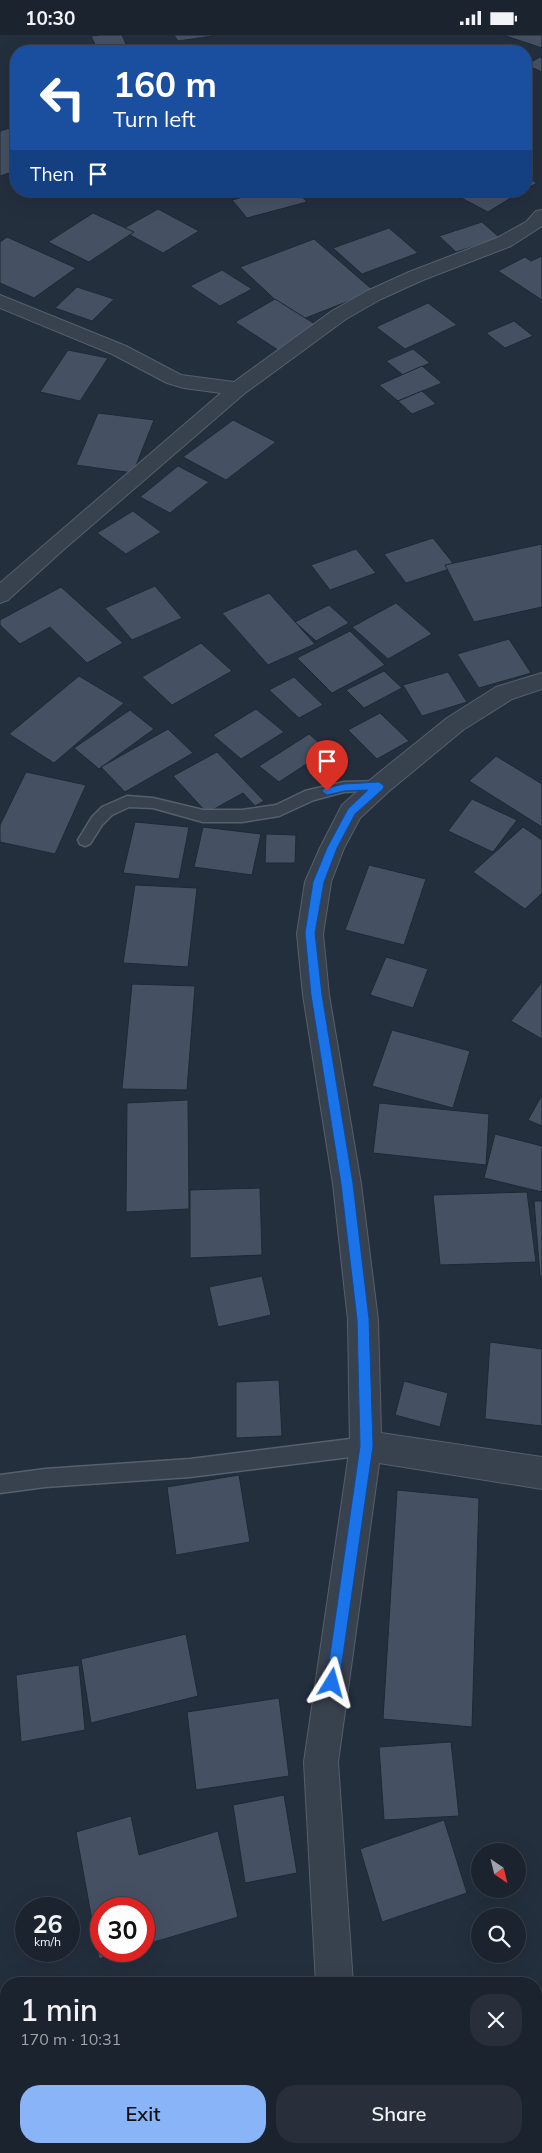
<!DOCTYPE html>
<html lang="en">
<head>
<meta charset="utf-8">
<style>
	body { margin:0; font-family:Mulish,sans-serif; background:#282f3a; color:#f1f3f6; height:100vh; display:flex; flex-direction:column; font-size:19px; white-space:nowrap }
	* { box-sizing:border-box; margin:0 }
	p { font-size:16px; color:#a0a4aa }
	.icon { flex:none; width:28px; height:28px; fill:none; stroke:currentColor; stroke-width:2; stroke-linecap:round; stroke-linejoin:round }
	.map { position:relative; flex:1; overflow:hidden }
	.drawer { position:absolute; left:0px; top:1942px; width:542px; height:176px; display:flex; flex-direction:column; background:#1b232e; border-radius:20px 20px 0 0; box-shadow:0 5px 20px #0002,0 0 0 1px #39404a }
	.drawer>* { flex:none }
	.guide { position:absolute; left:10px; top:10px; width:522px; height:152px; border-radius:20px; box-shadow:0 5px 20px #0002,0 0 0 1px #39404a; background:#1a4fa0; color:#fff; overflow:hidden }
	.needle { width:32px; rotate:145deg }
	.controls { position:absolute; left:471px; top:1808px; display:grid; gap:10px }
	.controls a { display:grid; place-items:center; width:55px; height:55px; border-radius:50%; background:#1b232e; box-shadow:0 5px 20px #0002,0 0 0 1px #39404a; font-size:25px }
	.speed { position:absolute; left:15px; top:1862px; display:flex; gap:10px; font-size:25px; font-weight:700; text-align:center }
	.speed>* { display:grid; place-content:center; width:65px; height:65px; border-radius:50%; background:#1b232e; box-shadow:0 5px 20px #0002,0 0 0 1px #39404a; line-height:1 }
	.speed small { font-size:12px; font-weight:400 }
	.speed .limit { border:8px solid #d22; background:#fff; color:#111 }
	.pin { position:absolute; display:grid; place-items:center; width:42px; height:42px; color:#fff; margin:-51px -21px; border-radius:50% 50% 50% 0; rotate:-45deg; box-shadow:0 0 5px #0007 }
	.pin .icon { rotate:45deg }
	.me { position:absolute; width:55px; margin:-28px; rotate:8deg; stroke-linejoin:round; filter:drop-shadow(0 0 4px #0008) }
	.turn { display:flex; align-items:center; gap:18px; height:105px; padding:0 20px; font-size:22px }
	.turn .icon { width:65px; height:65px; stroke-width:2.5 }
	.turn b { display:block; font-size:35px; line-height:42px }
	.then { display:flex; align-items:center; height:48px; padding:0 20px; background:#0003; gap:10px; font-size:19px }
	.round { display:grid; place-items:center; flex:none; width:52px; height:52px; border-radius:20px; background:#282f3a }
	.head { display:flex; align-items:center; justify-content:space-between; height:85px; padding:0 20px }
	h1 { font-size:30px; font-weight:600; line-height:38px }
	.action { display:flex; gap:10px; margin-top:auto; padding:10px 20px }
	.action a { flex:1; height:58px; border-radius:20px; background:#8ab4f8; color:#111; font-size:20px; font-weight:600; line-height:58px; text-align:center }
	.action a+a { background:#282f3a; color:#f1f3f6 }
	.status { display:flex; justify-content:space-between; align-items:center; height:35px; padding:0 25px; background:#1b232e; direction:ltr }
	.status svg { height:14px; fill:currentColor }
	.map>svg:first-child { display:block }
</style>
</head>
<body>
<div class="status"><b>10:30</b><svg viewBox="0 0 49 12"><path d="M0 12V9h3v3zM5 12V6h3v6zM10 12V3h3v9zM15 12V0h3v12zM26 1h20v11H26zM47 4h2v5h-2z"/></svg></div>
<div class="map">
<svg width="542" height="2118" viewBox="0 0 542 2118">
	<rect width="100%" height="100%" fill="#242f3e"/>
	<!-- building -->
	<g fill="#455162" stroke="#1f2835">
		<polygon points="100,0 122,0 129,16 98,16 91,1"/>
		<polygon points="174,0 212,0 213,1 178,6"/>
		<polygon points="503,0 542,0 542,13"/>
		<polygon points="540,22 542,23 542,37 526,30"/>
		<polygon points="16,91 16,136 0,141 0,96"/>
		<polygon points="526,142 537,148 526,154"/>
		<polygon points="264,156 297,156 307,167 247,183 232,165"/>
		<polygon points="448,156 522,156 488,177"/>
		<polygon points="158,174 199,196 163,218 121,195"/>
		<polygon points="93,178 134,197 89,227 48,207"/>
		<polygon points="482,187 500,203 456,217 439,201"/>
		<polygon points="389,193 418,218 362,239 333,213"/>
		<polygon points="7,202 76,233 34,263 0,248 0,207"/>
		<polygon points="314,204 374,256 298,286 240,232"/>
		<polygon points="542,221 542,265 498,236 525,222 531,226"/>
		<polygon points="222,235 252,254 220,271 190,251"/>
		<polygon points="77,252 114,264 92,286 55,273"/>
		<polygon points="275,264 318,291 278,315 235,287"/>
		<polygon points="428,268 457,290 405,314 376,292"/>
		<polygon points="514,286 533,301 505,313 486,298"/>
		<polygon points="413,314 430,328 403,340 386,326"/>
		<polygon points="68,315 108,323 80,366 40,357"/>
		<polygon points="422,331 442,348 398,366 379,350"/>
		<polygon points="422,356 436,369 412,379 398,366"/>
		<polygon points="98,378 154,385 133,438 76,430"/>
		<polygon points="233,385 276,407 226,445 183,422"/>
		<polygon points="178,431 209,447 170,478 140,462"/>
		<polygon points="133,476 161,497 126,519 97,498"/>
		<polygon points="433,503 456,532 406,548 384,519"/>
		<polygon points="542,509 542,572 474,587 445,530"/>
		<polygon points="356,514 376,538 330,555 311,530"/>
		<polygon points="155,551 182,583 132,605 105,573"/>
		<polygon points="61,552 123,608 87,628 50,592 20,609 0,590 0,585"/>
		<polygon points="269,558 315,609 268,630 222,578"/>
		<polygon points="396,568 432,599 388,624 352,592"/>
		<polygon points="329,570 349,588 316,606 295,587"/>
		<polygon points="350,596 385,630 332,658 297,623"/>
		<polygon points="509,604 531,638 479,653 457,619"/>
		<polygon points="201,608 232,636 172,670 142,642"/>
		<polygon points="384,636 402,653 364,673 346,655"/>
		<polygon points="448,637 467,667 422,681 403,650"/>
		<polygon points="79,641 124,668 54,728 9,699"/>
		<polygon points="294,642 323,670 299,683 269,655"/>
		<polygon points="256,674 284,697 241,724 213,700"/>
		<polygon points="130,675 154,694 99,734 74,713"/>
		<polygon points="380,678 409,706 377,724 348,695"/>
		<polygon points="168,694 193,718 125,757 101,732"/>
		<polygon points="309,699 343,728 326,739 311,726 279,747 259,731"/>
		<polygon points="217,717 264,766 255,771 243,758 207,778 173,741"/>
		<polygon points="496,721 542,749 542,792 469,746"/>
		<polygon points="26,737 86,750 55,819 0,807 0,790"/>
		<polygon points="472,764 517,785 493,817 448,796"/>
		<polygon points="135,787 189,792 179,844 123,838"/>
		<polygon points="203,792 261,799 252,840 194,832"/>
		<polygon points="523,792 542,805 542,858 525,874 473,837"/>
		<polygon points="266,799 296,800 295,828 265,828"/>
		<polygon points="369,830 426,844 404,910 345,895"/>
		<polygon points="135,850 197,853 188,932 123,928"/>
		<polygon points="386,922 428,934 413,973 370,960"/>
		<polygon points="542,947 542,1004 511,986"/>
		<polygon points="132,949 195,951 187,1055 122,1054"/>
		<polygon points="392,995 470,1016 453,1073 372,1051"/>
		<polygon points="542,1060 542,1091 528,1085"/>
		<polygon points="188,1065 189,1174 126,1177 127,1068"/>
		<polygon points="379,1068 489,1079 486,1130 373,1118"/>
		<polygon points="495,1099 542,1111 542,1157 484,1143"/>
		<polygon points="260,1153 262,1220 190,1223 190,1155"/>
		<polygon points="527,1157 536,1227 440,1230 433,1160"/>
		<polygon points="534,1166 542,1166 542,1241 540,1241"/>
		<polygon points="262,1241 271,1280 218,1292 209,1252"/>
		<polygon points="490,1307 542,1314 542,1391 485,1384"/>
		<polygon points="279,1345 282,1401 236,1403 236,1347"/>
		<polygon points="404,1346 448,1358 440,1392 395,1380"/>
		<polygon points="239,1440 250,1507 176,1520 167,1452"/>
		<polygon points="397,1455 479,1463 472,1692 383,1684"/>
		<polygon points="186,1599 198,1661 91,1688 81,1624"/>
		<polygon points="79,1630 85,1695 21,1707 16,1640"/>
		<polygon points="279,1663 289,1741 196,1755 187,1677"/>
		<polygon points="451,1707 459,1781 384,1785 379,1712"/>
		<polygon points="284,1760 297,1838 245,1848 233,1770"/>
		<polygon points="131,1781 139,1820 218,1796 238,1882 144,1910 144,1874 101,1874 101,1916 124,1916 99,1924 76,1797"/>
		<polygon points="444,1785 467,1858 382,1887 360,1814"/>
		<polygon points="127,2112 192,2112 188,2118 131,2118"/>
		<polygon points="436,2112 520,2112 522,2118 423,2118"/>
	</g>
	<g fill="none" stroke-linecap="round" stroke-linejoin="round">
		<!-- lane casing -->
		<g stroke="#565f6c" stroke-width="3">
			<g id="lane">
				<polygon points="379,746 384,747 386,751 384,755 344,757 314,765 279,781 242,787 203,787 153,773 129,772 112,780 102,790 90,809 85,811 80,809 78,805 92,782 102,772 127,761 153,763 203,775 242,775 276,770 305,756 344,747"/>
				<polygon points="366,1402 373,1405 375,1411 373,1417 366,1420 190,1442 45,1452 0,1458 0,1440 45,1434 190,1424"/>
			</g>
		</g>
		<!-- street casing -->
		<g stroke="#565f6c" stroke-width="2">
			<g id="street">
				<polygon points="542,175 542,191 511,211 423,245 381,264 346,284 245,358 62,516 8,565 0,568 0,548 221,358 184,353 167,348 112,319 0,273 0,260 126,311 181,340 234,347 332,276 367,256 409,237 497,203 526,187 536,176"/>
				<polygon points="542,638 542,654 512,664 463,695 388,757 360,783 344,813 331,847 323,899 329,960 361,1149 378,1285 381,1398 542,1422 542,1454 379,1428 338,1727 353,1949 316,1949 304,1727 350,1411 348,1285 333,1149 303,960 297,899 305,847 320,813 342,770 370,745 447,683 496,652"/>
				<polygon points="333,2112 371,2112 372,2118 334,2118"/>
			</g>
		</g>
		<!-- lane -->
		<use href="#lane" fill="#38414e" fill-rule="evenodd"/>
		<!-- street -->
		<use href="#street" fill="#38414e" fill-rule="evenodd"/>
	</g>
	<!-- route -->
	<polygon fill="#1a73e8" stroke="#114b97" points="379,747 384,751 383,754 355,779 337,813 324,847 315,898 322,960 353,1149 369,1284 373,1411 339,1648 337,1653 332,1655 328,1653 326,1648 360,1411 357,1284 341,1149 311,960 305,898 313,847 327,813 348,774 368,755 344,756 327,760 322,756 323,754 344,749"/>
</svg>
<div class="controls">
<a><svg class="needle" viewBox="-14 -14 28 28"><path d="M0-13l5 13h-10z" fill="#e53935"/><path d="M0 13l5-13h-10z" fill="#a0a4aa"/></svg></a>
<a><svg class="icon" aria-label="search" viewBox="0 0 24 24"><circle cx="10" cy="10" r="6"/><path d="M15 15l6 6"/></svg></a>
</div>
<div class="speed"><div>26<small>km/h</small></div><div class="limit">30</div></div>
<div class="pin" style="left:327px;top:756px;background:#d93025"><svg class="icon" aria-label="arrive" viewBox="0 0 24 24"><path d="M6 21V4h12l-3 4 3 4H6"/></svg></div>
<svg class="me" style="left:332px;top:1648px" viewBox="-20 -20 40 40"><path d="M0-17L14 15 0 8-14 15z" fill="#1a73e8" stroke="#fff" stroke-width="4"/></svg>
<div class="guide">
<div class="turn"><svg class="icon" aria-label="left" viewBox="0 0 24 24"><path d="M17 20v-9H6M10 6l-5 5 5 5"/></svg><div><b>160 m</b>Turn left</div></div>
<div class="then">Then<svg class="icon" aria-label="arrive" viewBox="0 0 24 24"><path d="M6 21V4h12l-3 4 3 4H6"/></svg></div>
</div>
<section class="drawer">
<div class="head"><div><h1>1 min</h1><p>170 m · 10:31</p></div><a class="round"><svg class="icon" aria-label="close" viewBox="0 0 24 24"><path d="M6 6l12 12M18 6L6 18"/></svg></a></div>
<div class="action"><a>Exit</a><a>Share</a></div>
</section>
</div>
</body>
</html>
